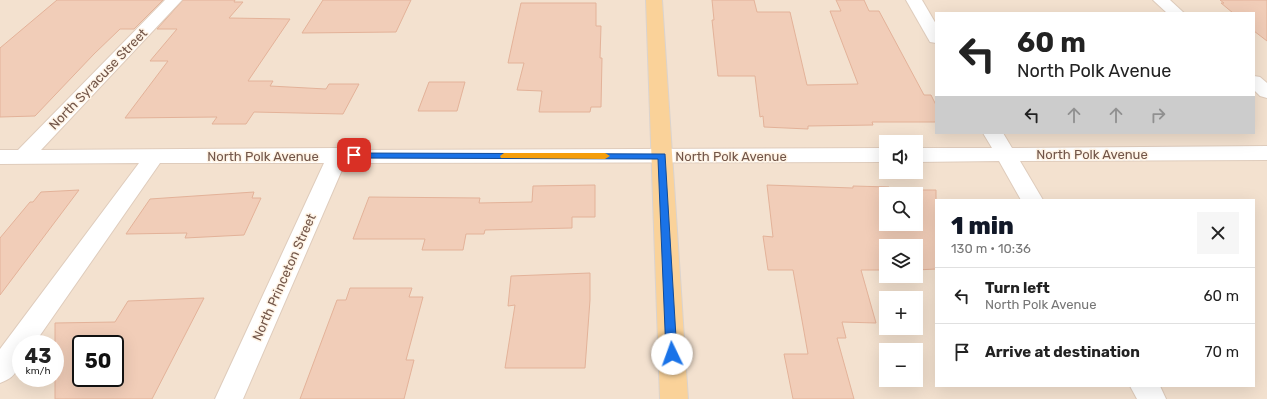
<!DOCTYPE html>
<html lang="en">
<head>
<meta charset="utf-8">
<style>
	body { margin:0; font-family:Rubik,sans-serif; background:#f6f6f6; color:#222; height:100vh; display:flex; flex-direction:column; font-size:15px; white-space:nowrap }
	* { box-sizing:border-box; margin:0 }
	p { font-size:13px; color:#767676 }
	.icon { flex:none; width:22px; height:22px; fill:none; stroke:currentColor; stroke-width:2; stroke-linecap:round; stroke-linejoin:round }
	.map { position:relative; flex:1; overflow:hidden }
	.sheet { position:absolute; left:935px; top:199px; width:320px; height:188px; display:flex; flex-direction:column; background:#fff; border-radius:0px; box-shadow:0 4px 16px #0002 }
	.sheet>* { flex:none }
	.guide { position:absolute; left:935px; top:12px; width:320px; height:122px; border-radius:0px; box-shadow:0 4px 16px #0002; background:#fff; color:#222; overflow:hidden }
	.fabs { position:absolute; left:879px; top:135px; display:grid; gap:8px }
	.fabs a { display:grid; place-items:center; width:44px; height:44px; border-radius:0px; background:#fff; box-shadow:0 4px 16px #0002; font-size:20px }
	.speed { position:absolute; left:12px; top:335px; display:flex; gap:8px; font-size:20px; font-weight:700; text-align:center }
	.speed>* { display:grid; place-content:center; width:52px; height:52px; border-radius:50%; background:#fff; box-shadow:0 4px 16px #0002; line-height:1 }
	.speed small { font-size:10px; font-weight:400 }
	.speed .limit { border:2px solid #111; border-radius:6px; background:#fff; color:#111 }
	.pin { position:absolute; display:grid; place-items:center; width:34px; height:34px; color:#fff; margin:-17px; border-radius:8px; box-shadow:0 2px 6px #0006 }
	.me { position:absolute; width:44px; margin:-22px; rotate:357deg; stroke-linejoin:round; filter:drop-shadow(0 0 3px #0008) }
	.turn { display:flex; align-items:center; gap:14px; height:84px; padding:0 16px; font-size:18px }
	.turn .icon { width:52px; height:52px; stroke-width:2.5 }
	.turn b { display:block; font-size:28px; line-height:34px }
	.lanes { display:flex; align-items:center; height:38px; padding:0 16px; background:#0003; justify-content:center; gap:20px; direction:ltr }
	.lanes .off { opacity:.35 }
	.round { display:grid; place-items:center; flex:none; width:42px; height:42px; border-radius:0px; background:#f6f6f6 }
	.headline { display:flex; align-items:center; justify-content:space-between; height:68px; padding:0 16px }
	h1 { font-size:24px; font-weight:800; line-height:30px; color:#111827 }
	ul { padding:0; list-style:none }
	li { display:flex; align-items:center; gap:12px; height:56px; padding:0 16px; border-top:1px solid #e0e0e0 }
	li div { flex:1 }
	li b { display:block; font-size:15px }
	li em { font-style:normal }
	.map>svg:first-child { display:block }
</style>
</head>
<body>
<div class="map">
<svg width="1267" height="399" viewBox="0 0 1267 399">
	<rect width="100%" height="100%" fill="#fcf0e0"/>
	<!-- residential -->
	<path fill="#f3e1cf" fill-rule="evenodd" d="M0 0H1267V399H0ZM936 13H1254V133H936ZM886 142H916V172H886ZM886 194H916V224H886ZM936 200H1254V386H936ZM886 246H916V276H886ZM886 298H916V328H886ZM21 344H55V378H21ZM81 344H115V378H81ZM886 350H916V380H886Z"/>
	<!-- building -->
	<g fill="#f1cdb8" stroke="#e3b299" fill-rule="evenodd">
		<polygon points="57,0 163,0 134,29 120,29 94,54 35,116 0,117 0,48"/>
		<polygon points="183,0 235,0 234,2 243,2 229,18 290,19 248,81 273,81 270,86 326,89 329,84 359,84 343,114 254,112 246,124 212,124 217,117 125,118 168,61 150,61 177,29 157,29"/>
		<polygon points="323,0 411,0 396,32 302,33"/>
		<polygon points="712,0 754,0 757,12 790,12 807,85 858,84 830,11 841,11 836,0 864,0 869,11 879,11 924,95 931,95 936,105 936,122 872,122 873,125 808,126 808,129 764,127 763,116 760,117 755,76 718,76 712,20 714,20"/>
		<polygon points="1220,0 1267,0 1267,41 1254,31 1254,13 1233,13 1221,3 1224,3"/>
		<polygon points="521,3 596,3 596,26 601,26 600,58 602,58 601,107 591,107 590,112 539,112 542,91 517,90 524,63 508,63"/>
		<polygon points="429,82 465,82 457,111 418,111"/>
		<polygon points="595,185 595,217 572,217 572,228 485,230 484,234 466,234 463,250 422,250 425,239 353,239 369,197 480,198 479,203 532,202 533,186"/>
		<path d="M767 185 853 188V186L889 187V190H936V269L916 270V246H886V270H861L876 323 842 322 846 338H837L854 399H793L784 354H808L793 270H768L763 236 773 237ZM886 194H916V224H886Z"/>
		<polygon points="79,190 0,295 0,238 30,202 33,202 41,192"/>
		<polygon points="254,192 252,198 261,198 244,235 185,238 187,233 126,234 150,199"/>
		<polygon points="590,273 590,300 585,368 505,368 515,305 508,306 511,276"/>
		<polygon points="350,288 412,288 409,297 423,297 406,360 414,360 404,399 300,399 337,300 346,300"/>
		<path d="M204 298 152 399H55V323L115 322 128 301ZM81 344H115V378H81Z"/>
	</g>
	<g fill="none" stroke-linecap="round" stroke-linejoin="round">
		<!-- minor casing -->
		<g stroke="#dfccbc" stroke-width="2">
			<g id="minor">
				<path d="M165 0H182L41 150 338 148 342 150 886 148V162L345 163 243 399H215L324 163H160L34 344H21C21 363 20 376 0 383V349L139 163 0 164V150H18Z"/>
				<polygon points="906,0 922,0 936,24 936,43 930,42"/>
				<polygon points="1153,0 1170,0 1184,13 1167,13"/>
				<polygon points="1254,76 1260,77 1267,83 1267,98 1260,96 1254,90"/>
				<polygon points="983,133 1003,133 1012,148 1267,146 1267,160 1020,161 1043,200 1021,200 999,161 916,162 916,148 992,148"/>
				<polygon points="1130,386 1160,386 1166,399 1137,399"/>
			</g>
		</g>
		<!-- major casing -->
		<g stroke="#dad3cf" stroke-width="2">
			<polygon id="major" points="646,0 662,0 688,399 660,399"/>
		</g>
		<!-- minor -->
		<use href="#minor" fill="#fff" fill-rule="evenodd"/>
		<!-- major -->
		<use href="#major" fill="#fad299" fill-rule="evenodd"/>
	</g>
	<!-- route -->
	<polygon fill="#1a73e8" stroke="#114b97" points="351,153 665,154 677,354 675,357 672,359 668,357 666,354 658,159 354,158 350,155"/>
	<!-- slow -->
	<polygon fill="#f59e0b" points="504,153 605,153 610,156 605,159 501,158 500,156"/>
	<g text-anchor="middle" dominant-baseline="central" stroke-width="3" stroke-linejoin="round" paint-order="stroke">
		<!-- street labels -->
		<g font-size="13" fill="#725548" stroke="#fff4e6">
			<text transform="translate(98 79) rotate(-46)">North Syracuse Street</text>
			<text x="1092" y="154">North Polk Avenue</text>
			<text x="263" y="156">North Polk Avenue</text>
			<text x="731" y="156">North Polk Avenue</text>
			<text transform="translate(284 277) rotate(-66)">North Princeton Street</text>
		</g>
	</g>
</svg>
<div class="fabs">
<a><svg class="icon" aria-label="sound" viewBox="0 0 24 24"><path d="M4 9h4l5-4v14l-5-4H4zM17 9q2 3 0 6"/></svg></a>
<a><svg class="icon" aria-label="search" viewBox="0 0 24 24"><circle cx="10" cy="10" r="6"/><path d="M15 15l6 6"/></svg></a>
<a><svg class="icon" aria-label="layers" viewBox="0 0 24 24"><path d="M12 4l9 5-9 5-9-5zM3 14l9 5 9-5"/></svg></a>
<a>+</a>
<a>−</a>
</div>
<div class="speed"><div>43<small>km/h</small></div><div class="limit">50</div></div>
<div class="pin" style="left:354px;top:155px;background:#d93025"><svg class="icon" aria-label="arrive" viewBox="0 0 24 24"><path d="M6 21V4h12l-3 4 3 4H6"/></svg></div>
<svg class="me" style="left:672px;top:354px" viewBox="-20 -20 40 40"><circle r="19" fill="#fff"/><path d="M0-13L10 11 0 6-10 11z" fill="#1a73e8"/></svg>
<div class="guide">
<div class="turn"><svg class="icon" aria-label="left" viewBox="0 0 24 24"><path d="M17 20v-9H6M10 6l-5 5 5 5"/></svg><div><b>60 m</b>North Polk Avenue</div></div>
<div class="lanes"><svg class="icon" aria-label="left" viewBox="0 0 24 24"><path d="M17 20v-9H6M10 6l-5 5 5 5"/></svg><svg class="icon off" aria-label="ahead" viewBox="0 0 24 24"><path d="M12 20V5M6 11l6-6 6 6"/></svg><svg class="icon off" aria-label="ahead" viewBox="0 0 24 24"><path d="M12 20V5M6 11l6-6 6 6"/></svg><svg class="icon off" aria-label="right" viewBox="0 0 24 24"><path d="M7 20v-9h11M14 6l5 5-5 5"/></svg></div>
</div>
<section class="sheet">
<div class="headline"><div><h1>1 min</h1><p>130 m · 10:36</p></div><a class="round"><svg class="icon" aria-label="close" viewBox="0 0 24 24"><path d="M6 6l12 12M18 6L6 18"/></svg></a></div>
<ul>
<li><svg class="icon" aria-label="left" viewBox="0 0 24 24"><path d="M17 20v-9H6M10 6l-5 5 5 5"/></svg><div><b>Turn left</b><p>North Polk Avenue</p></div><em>60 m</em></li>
<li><svg class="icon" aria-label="arrive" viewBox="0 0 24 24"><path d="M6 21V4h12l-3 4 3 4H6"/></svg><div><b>Arrive at destination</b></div><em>70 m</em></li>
</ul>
</section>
</div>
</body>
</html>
